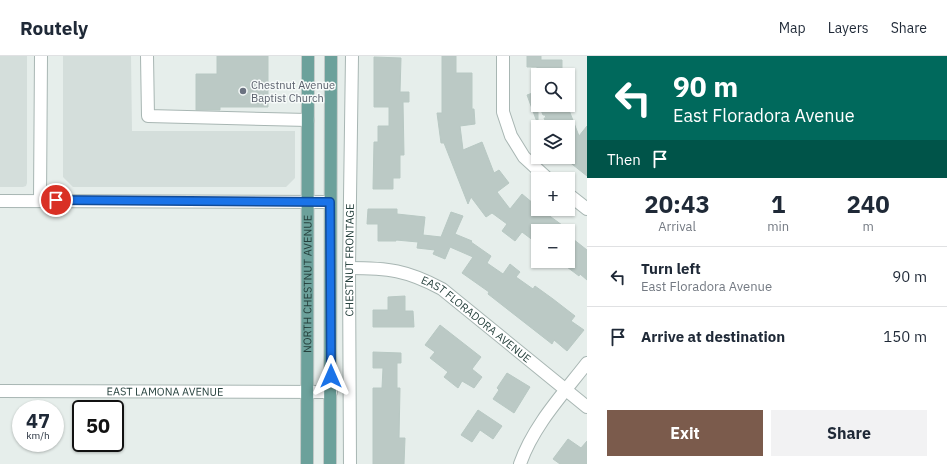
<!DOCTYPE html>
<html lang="en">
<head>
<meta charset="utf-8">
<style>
	body { margin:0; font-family:"IBM Plex Sans",sans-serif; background:#f2f2f3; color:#1f2937; height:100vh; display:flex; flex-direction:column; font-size:15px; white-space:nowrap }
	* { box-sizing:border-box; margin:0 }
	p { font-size:13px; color:#747a83 }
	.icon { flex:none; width:22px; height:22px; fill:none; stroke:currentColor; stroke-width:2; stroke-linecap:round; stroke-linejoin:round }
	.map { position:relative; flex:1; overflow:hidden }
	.drawer { display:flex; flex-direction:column; background:#fff; width:360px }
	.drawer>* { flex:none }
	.hud { background:#00695c; color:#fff; overflow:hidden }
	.buttons { position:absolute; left:531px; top:12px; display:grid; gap:8px }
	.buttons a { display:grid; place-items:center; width:44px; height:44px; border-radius:0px; background:#fff; box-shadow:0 1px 3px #0004; font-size:20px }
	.speed { position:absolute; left:12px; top:344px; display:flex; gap:8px; font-size:20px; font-weight:700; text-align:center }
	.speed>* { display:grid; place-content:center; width:52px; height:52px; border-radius:50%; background:#fff; box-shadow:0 1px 3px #0004; line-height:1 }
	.speed small { font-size:10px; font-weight:400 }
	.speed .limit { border:2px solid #111; border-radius:6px; background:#fff; color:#111 }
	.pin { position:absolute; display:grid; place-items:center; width:34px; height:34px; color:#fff; margin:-17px; border:2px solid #fff; border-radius:50%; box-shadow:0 1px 4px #0007 }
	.me { position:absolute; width:44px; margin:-22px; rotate:0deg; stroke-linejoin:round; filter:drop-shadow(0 0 3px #0008) }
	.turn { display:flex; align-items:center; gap:14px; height:84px; padding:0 20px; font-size:18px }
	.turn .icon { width:52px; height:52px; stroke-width:2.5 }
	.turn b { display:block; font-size:28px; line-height:34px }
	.then { display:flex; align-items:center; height:38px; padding:0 20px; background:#0003; gap:8px; font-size:15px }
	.eta { display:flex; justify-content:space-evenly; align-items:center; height:68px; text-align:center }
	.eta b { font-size:24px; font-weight:700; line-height:28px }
	.button { display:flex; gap:8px; margin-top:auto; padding:8px 20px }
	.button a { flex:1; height:46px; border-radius:0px; background:#7b5b4c; color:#fff; font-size:16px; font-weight:700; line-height:46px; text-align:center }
	.button a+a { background:#f2f2f3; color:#1f2937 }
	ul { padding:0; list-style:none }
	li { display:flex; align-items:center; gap:12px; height:60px; padding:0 20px; border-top:1px solid #e0e1e3 }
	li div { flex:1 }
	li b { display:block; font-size:15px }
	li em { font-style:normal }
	header { display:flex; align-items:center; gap:24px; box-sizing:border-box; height:56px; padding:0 20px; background:#fff; border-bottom:1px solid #e0e1e3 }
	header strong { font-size:19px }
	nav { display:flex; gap:22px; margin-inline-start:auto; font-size:14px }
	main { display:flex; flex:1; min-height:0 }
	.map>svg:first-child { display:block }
</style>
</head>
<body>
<header>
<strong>Routely</strong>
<nav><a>Map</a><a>Layers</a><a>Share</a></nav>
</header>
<main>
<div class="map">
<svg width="587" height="408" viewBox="0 0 587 408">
	<rect width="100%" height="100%" fill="#e6eeeb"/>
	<!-- built -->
	<g fill="#d4dedb">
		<polygon points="0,0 27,0 27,127 26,130 23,131 0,131"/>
		<polygon points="63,0 131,0 132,75 295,75 295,122 286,131 73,131 63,121"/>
	</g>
	<!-- building -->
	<g fill="#bbc9c5" stroke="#b8c8c3">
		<polygon points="217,0 268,0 268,51 220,51 220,54 196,54 196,18 217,18"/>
		<polygon points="442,0 456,0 456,17 472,17 472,53 474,53 475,68 460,70 463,94 482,86 494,117 499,114 509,127 497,136 510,153 522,138 534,148 538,153 540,153 562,169 557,175 538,175 538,188 522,176 515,185 502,175 507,168 492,157 486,161 471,141 468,148 444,87 441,87 437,57 442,57"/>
		<polygon points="527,0 541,0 541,4 562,4 562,19 537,19 537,11 527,11"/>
		<polygon points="374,1 401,2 400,36 409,36 409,46 403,46 404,99 400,99 400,122 393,122 393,133 373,133 374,86 378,86 378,70 389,70 389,51 374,51"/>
		<polygon points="538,35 538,66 537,66 527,39"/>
		<polygon points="539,49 562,49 562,55 567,49 579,80 587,70 587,120 563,101 568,101 568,71 548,71 544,62 546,62 545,59 543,59"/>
		<polygon points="368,153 397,153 397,158 425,161 423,179 441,181 451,156 463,160 455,178 472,185 471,186 491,200 487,207 503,218 510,208 520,216 516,221 533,233 535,230 553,243 575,260 571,265 584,274 567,295 554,284 552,288 488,238 489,236 462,217 473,201 450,191 445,203 433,198 435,194 417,192 418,186 396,184 396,185 378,185 378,168 367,168"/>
		<polygon points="573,183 587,194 587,224 580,218 579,220 559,205 568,205 568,190"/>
		<polygon points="405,240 405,255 413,255 414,271 373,271 373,254 388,254 388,241"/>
		<polygon points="440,269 481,301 472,313 482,321 474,332 462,325 458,332 444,321 448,316 430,302 435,296 425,289"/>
		<polygon points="373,296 401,297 401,307 397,307 397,332 400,332 399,382 405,382 404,408 373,408 373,332 382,332 383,312 373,312"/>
		<polygon points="507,317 530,331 514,357 493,343 499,334 497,332"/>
		<polygon points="478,354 502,370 493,383 480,374 472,386 461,379"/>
		<polygon points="568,383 581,392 587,385 587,408 560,408 553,403"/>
	</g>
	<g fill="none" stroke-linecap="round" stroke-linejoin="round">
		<!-- minor casing -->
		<g stroke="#a8b6b3" stroke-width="14">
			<g id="minor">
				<polyline points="147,0 148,60 308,64"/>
				<polyline points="503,0 503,56 511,80 524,101 548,123"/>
				<polyline points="568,138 587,153"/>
				<polyline points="40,144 41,0"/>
				<polyline points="0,145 330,146"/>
				<path id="s1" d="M349 212C388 212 407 214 442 233L587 351"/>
				<path id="s2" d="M0 335 331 336"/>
				<path id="s3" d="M350 408 349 212 352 0"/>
				<path d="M520 408C533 370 563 338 587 307"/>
			</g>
		</g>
		<!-- major casing -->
		<g stroke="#c2cac8" stroke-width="14">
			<g id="major">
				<path id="s4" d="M307 408 308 0"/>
				<polyline points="330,408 331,0"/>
			</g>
		</g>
		<!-- minor -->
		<use href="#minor" stroke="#fff" stroke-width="12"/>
		<!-- major -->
		<use href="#major" stroke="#6ca19b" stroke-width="12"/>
	</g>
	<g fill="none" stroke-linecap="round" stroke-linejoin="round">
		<!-- route casing -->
		<g stroke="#114b97" stroke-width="10">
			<polyline id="route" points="56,144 330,146 331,320"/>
		</g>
		<!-- route -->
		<use href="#route" stroke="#1a73e8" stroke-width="7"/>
	</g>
	<!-- markers -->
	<circle fill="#6b7280" stroke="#f6faf9" stroke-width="1.5" cx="243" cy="35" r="4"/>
	<g text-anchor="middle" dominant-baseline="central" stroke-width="3" stroke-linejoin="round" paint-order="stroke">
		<!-- worship labels -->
		<g font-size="11" fill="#5b616d" stroke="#f6faf9" text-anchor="start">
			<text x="251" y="29">Chestnut Avenue<tspan x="251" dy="13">Baptist Church</tspan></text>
		</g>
		<!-- street labels -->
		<g font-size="11" fill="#25403c" stroke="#f6faf9">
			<text stroke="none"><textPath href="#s3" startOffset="204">CHESTNUT FRONTAGE</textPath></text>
			<text stroke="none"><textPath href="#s4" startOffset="180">NORTH CHESTNUT AVENUE</textPath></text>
			<text stroke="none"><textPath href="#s1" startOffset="142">EAST FLORADORA AVENUE</textPath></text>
			<text stroke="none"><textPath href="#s2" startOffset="165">EAST LAMONA AVENUE</textPath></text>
		</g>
	</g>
</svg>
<div class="buttons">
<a><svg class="icon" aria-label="search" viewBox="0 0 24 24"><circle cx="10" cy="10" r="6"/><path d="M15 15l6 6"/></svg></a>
<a><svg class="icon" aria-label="layers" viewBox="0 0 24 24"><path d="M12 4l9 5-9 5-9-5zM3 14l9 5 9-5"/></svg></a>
<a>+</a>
<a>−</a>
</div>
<div class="speed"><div>47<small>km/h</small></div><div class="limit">50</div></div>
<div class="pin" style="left:56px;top:144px;background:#d93025"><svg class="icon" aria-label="arrive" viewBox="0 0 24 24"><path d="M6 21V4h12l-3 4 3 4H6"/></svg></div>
<svg class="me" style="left:331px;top:320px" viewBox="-20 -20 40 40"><path d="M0-17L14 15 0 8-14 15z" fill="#1a73e8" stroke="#fff" stroke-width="4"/></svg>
</div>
<section class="drawer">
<div class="hud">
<div class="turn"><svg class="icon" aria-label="left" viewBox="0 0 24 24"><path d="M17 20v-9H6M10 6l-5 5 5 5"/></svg><div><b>90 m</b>East Floradora Avenue</div></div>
<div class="then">Then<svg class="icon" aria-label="arrive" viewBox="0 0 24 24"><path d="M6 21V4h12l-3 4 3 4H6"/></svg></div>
</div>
<div class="eta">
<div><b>20:43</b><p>Arrival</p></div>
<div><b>1</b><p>min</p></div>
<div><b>240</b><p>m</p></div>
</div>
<ul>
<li><svg class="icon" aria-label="left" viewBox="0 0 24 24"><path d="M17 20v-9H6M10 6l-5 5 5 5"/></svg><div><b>Turn left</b><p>East Floradora Avenue</p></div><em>90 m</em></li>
<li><svg class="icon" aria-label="arrive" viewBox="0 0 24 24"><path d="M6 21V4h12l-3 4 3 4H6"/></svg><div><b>Arrive at destination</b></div><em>150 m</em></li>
</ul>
<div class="button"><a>Exit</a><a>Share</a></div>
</section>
</main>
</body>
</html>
